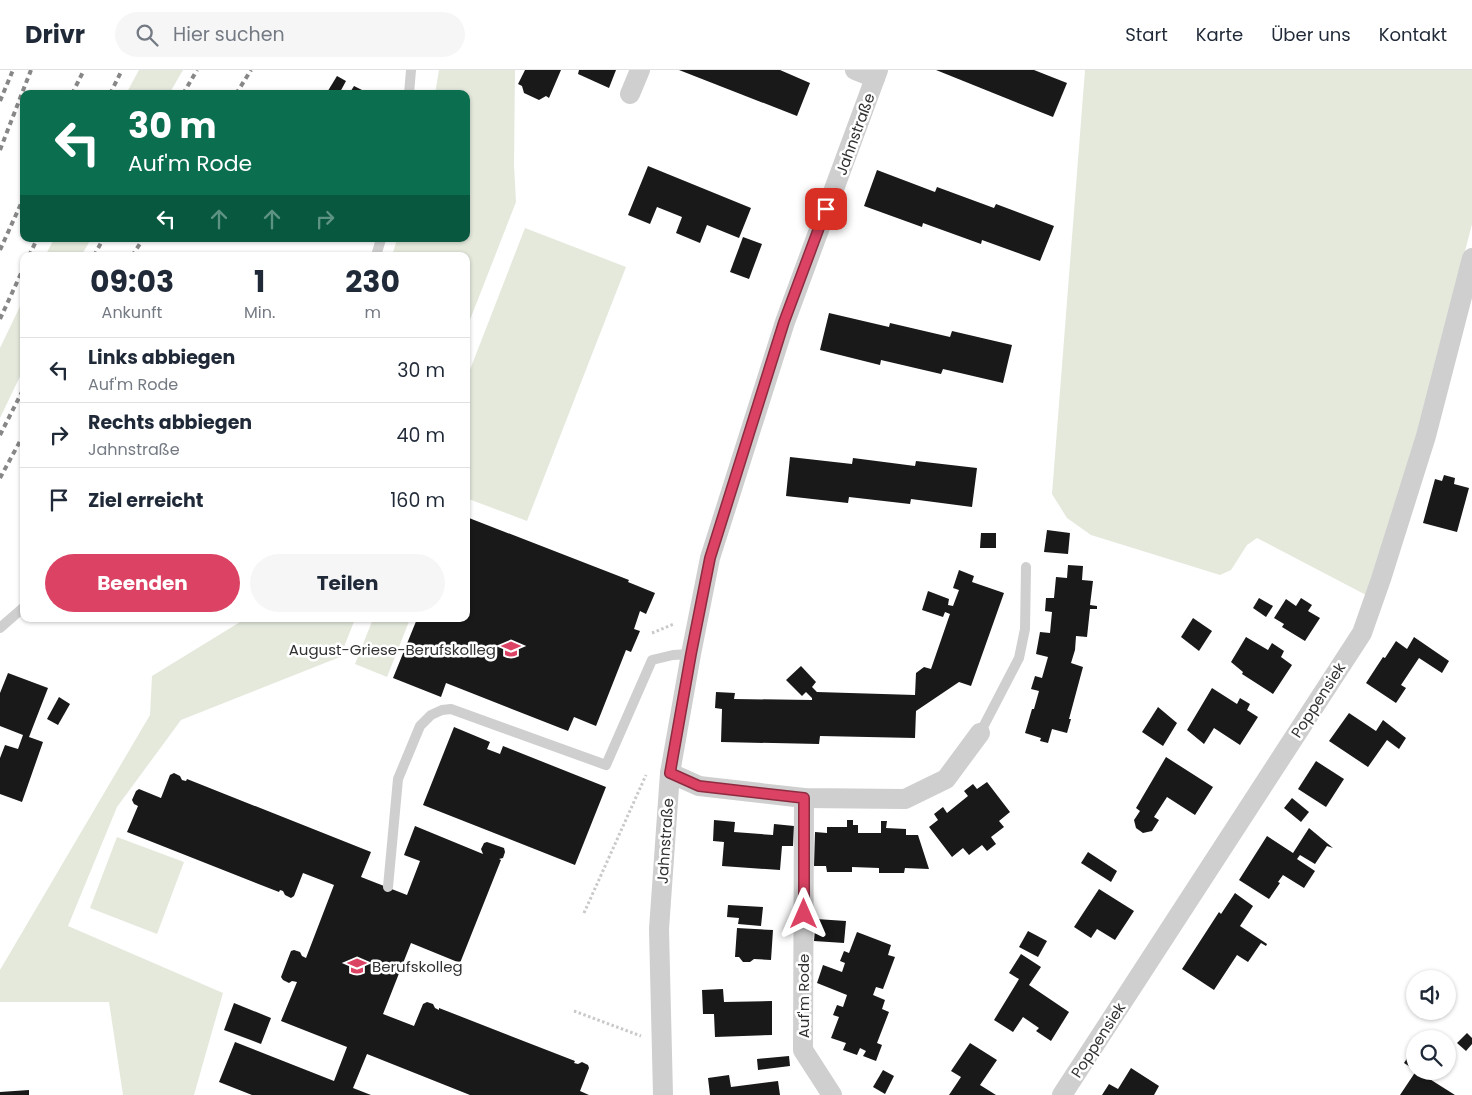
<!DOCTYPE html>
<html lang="de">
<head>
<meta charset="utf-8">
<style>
	body { margin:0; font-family:Poppins,sans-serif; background:#f6f6f7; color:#1f2937; height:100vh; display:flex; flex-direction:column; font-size:19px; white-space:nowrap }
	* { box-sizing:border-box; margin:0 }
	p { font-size:16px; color:#747a83 }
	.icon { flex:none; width:28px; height:28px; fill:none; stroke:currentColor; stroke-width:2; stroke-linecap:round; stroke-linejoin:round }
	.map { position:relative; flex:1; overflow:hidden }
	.panel { position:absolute; left:20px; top:182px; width:450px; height:370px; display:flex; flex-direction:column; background:#fff; border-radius:10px; box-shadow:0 1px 4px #0004 }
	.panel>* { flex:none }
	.hud { position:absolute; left:20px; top:20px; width:450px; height:152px; border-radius:10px; box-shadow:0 1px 4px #0004; background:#0b6e4f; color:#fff; overflow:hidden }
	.fabs { position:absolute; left:1406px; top:900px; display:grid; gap:10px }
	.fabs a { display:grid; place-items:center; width:50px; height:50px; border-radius:50%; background:#fff; box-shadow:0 1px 4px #0004; font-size:25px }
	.pin { position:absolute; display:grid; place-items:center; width:42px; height:42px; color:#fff; margin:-21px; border-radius:10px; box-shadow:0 2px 8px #0006 }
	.me { position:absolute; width:55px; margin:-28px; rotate:0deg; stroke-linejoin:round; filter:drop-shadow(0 0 4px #0008) }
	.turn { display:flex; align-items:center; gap:18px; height:105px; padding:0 25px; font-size:22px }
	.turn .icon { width:65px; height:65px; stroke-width:2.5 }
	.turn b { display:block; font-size:35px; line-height:42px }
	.lanes { display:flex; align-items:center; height:48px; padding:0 25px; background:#0003; justify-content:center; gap:25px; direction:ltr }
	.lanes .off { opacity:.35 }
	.eta { display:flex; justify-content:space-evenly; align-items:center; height:85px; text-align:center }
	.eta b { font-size:30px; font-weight:700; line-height:35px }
	.primary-button { display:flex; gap:10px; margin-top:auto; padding:10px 25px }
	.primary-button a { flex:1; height:58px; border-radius:30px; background:#db4263; color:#fff; font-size:20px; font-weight:700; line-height:58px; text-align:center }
	.primary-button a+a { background:#f6f6f7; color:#1f2937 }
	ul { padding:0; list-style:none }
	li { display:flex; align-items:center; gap:15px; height:65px; padding:0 25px; border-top:1px solid #e0e1e3 }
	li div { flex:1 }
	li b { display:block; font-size:19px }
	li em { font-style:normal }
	header { display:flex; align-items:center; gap:30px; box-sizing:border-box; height:70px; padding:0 25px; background:#fff; border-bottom:1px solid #e0e1e3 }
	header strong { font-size:24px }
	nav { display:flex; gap:28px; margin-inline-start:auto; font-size:18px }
	.search { width:350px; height:45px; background:#f6f6f7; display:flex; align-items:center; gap:12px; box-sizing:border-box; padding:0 18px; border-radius:28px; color:#747a83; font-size:19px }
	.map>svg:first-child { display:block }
</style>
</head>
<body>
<header>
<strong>Drivr</strong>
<div class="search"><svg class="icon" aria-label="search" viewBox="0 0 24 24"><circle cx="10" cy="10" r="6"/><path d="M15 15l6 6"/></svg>Hier suchen</div>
<nav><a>Start</a><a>Karte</a><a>Über uns</a><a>Kontakt</a></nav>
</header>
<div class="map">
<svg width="1472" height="1025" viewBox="0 0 1472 1025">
	<rect width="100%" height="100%" fill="#fff"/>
	<!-- green -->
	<g fill="#e4e9dc">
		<polygon points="139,0 183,0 169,24 126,24"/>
		<polygon points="439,0 515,0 514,95 516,132 466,260 466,186 392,186 397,169 466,169 466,24 435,24"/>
		<polygon points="1085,0 1472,0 1472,154 1418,364 1366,525 1257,468 1247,475 1231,500 1220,505 1091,465 1067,448 1052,424"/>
		<polygon points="525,158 626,197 527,451 466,428 466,310"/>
		<polygon points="54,169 91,169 81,186 45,186"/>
		<polygon points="24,228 24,298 0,348 0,278"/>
		<polygon points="245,549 355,549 340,587 181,650 117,737 68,856 223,923 194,1025 123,1025 109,932 0,932 0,900 150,645 152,606"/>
		<polygon points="373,549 410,549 387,607 355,594"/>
		<polygon points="117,767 184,792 157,864 90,838"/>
	</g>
	<!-- building -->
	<g fill="#191919">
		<polygon points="525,0 561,0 549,28 546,26 539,30 524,23 522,16 518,14"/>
		<polygon points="579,0 616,0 609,18 578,4"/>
		<polygon points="679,0 780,0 810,13 797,46"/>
		<polygon points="936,0 1034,0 1067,13 1053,47"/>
		<polygon points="337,6 346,11 339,24 326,24"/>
		<polygon points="354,16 364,21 362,24 349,24"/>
		<polygon points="648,96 751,138 739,168 707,155 700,173 676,163 682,147 657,137 650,154 628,145"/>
		<polygon points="877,100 935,122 937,117 994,138 996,134 1054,156 1040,191 982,170 981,174 923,153 922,157 864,136"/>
		<polygon points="743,167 762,174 749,209 730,202"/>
		<polygon points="829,243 889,257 890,253 950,267 952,261 1012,275 1003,313 943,299 941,304 881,290 880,295 820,280"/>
		<polygon points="790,387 852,394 853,388 915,396 916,391 977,398 972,437 911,429 910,434 849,427 848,433 786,426"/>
		<polygon points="1444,405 1455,408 1454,414 1469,418 1457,462 1423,453 1435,409 1442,411"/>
		<polygon points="469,448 629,510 628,512 655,523 646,544 640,541 634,559 640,561 631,582 626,580 596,656 574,647 568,661 446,613 441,627 393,608 417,549 466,549 466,456"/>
		<polygon points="1047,460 1070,463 1068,484 1044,482"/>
		<polygon points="981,463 996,463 996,478 980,478"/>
		<polygon points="1068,495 1083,496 1082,510 1093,511 1090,535 1097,536 1097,539 1090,539 1087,567 1076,566 1075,580 1071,593 1083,597 1069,649 1071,649 1067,663 1052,659 1048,673 1040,671 1041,668 1025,663 1032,639 1034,639 1039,621 1031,619 1035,606 1042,608 1048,587 1036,584 1040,562 1050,563 1052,542 1045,541 1046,528 1054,528 1056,507 1067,508"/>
		<polygon points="959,500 974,506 972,512 1004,523 971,616 959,612 916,641 915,668 820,666 819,674 721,672 722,639 715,638 716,622 735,623 734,629 812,630 812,628 806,622 802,626 786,610 801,596 816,612 812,617 817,622 915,625 916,603 924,597 931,599 950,544 945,542 943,547 922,540 928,521 949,529 948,535 953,536 959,520 953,518"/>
		<polygon points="1259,528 1273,536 1266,547 1253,538"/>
		<polygon points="1301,528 1312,535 1308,541 1320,548 1305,571 1282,557 1284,554 1274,548 1286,529 1296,536"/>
		<polygon points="1193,548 1212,561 1199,581 1181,567"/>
		<polygon points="1246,567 1268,580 1272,573 1284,581 1281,587 1292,595 1273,624 1242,604 1243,602 1231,592"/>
		<polygon points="1414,567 1449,591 1442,603 1419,588 1401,615 1406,618 1396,633 1366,613 1383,587 1385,588 1396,571 1407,579"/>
		<polygon points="8,603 48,618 29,667 43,672 22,732 0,724 0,688 5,675 18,679 23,665 0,656 0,623"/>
		<polygon points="1212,618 1237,634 1240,628 1250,634 1247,640 1258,647 1240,675 1214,658 1204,674 1187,660"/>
		<polygon points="59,627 70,634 58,655 47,649"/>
		<polygon points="1158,637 1177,653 1163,676 1142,662"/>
		<polygon points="1349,643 1376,661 1383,650 1406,668 1399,679 1387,670 1368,697 1329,671"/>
		<polygon points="454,657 490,672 487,679 500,684 503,676 606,717 575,795 423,735"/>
		<polygon points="1166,687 1213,717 1195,745 1167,727 1154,747 1159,750 1152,761 1143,763 1136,758 1134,750 1140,741 1136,738"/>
		<polygon points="1316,691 1344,709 1326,737 1298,719"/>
		<polygon points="174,703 180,706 182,710 186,711 187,709 371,782 361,807 407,825 420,791 404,785 415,756 483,784 481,779 484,773 487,772 504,778 505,782 503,788 499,789 501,790 460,893 411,873 383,944 414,956 423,934 427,932 433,934 435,938 439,940 439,938 575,991 574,993 578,994 582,992 588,995 589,998 580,1021 589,1025 470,1025 367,984 353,1018 371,1025 252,1025 219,1012 235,972 334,1011 347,977 281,951 297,912 292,911 289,913 283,910 281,907 291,881 294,880 300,882 302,886 306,888 334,815 303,803 294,826 291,828 285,825 283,821 280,820 279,822 127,762 138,736 134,734 132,730 136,721 139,719 161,728 170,705"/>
		<polygon points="987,712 1010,742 999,751 1004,757 991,767 996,774 987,781 982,775 969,785 963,778 952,787 929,757 938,750 934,744 943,737 947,743 968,726 964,721 973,714 977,719"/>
		<polygon points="1292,728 1309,742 1301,752 1284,738"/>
		<polygon points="714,750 735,752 734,762 773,765 774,754 794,756 793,776 782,776 780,800 722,796 724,772 713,771"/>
		<polygon points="847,750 853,750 853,755 858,755 858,763 881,763 881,751 887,751 886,758 906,759 906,765 918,765 929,799 905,798 904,803 879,803 879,798 852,797 852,802 827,802 826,796 814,796 815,762 827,763 827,757 847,757"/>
		<polygon points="1309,758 1333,778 1327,776 1315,794 1300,785 1297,789 1315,801 1304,818 1283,805 1278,812 1280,813 1269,829 1239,810 1267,766 1293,783"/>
		<polygon points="1088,782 1117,801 1111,812 1081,793"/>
		<polygon points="1099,819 1134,841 1115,870 1097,859 1091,868 1074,857"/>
		<polygon points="1235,823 1253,836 1240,856 1267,874 1266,876 1261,873 1248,892 1237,885 1214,920 1182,899 1219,842 1221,844"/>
		<polygon points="728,835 763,837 761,856 738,854 739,848 727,847"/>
		<polygon points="816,849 846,851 844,873 814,871"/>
		<polygon points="737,858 773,860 771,890 754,889 750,892 743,892 739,887 735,887"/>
		<polygon points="1028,861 1047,871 1038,887 1019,877"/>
		<polygon points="857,862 891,875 888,885 895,887 883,919 876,917 873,925 885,930 882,939 889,942 877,973 882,975 876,991 863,986 866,981 860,978 857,985 843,980 846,973 831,968 839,947 833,945 837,935 843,937 847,925 817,913 823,895 842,902 845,893 840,891 844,881 849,883"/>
		<polygon points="1021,884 1041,897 1029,915 1069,942 1051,971 1036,961 1039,958 1023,947 1013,962 994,950 1019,909 1009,903"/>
		<polygon points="723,919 724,932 772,931 772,965 715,967 714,944 703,944 702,920"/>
		<polygon points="234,933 271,948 261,974 224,960"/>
		<polygon points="1467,963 1472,968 1472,974 1466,981 1457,973"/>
		<polygon points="970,973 997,990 980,1015 996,1025 949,1025 961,1007 951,1001"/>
		<polygon points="1415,976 1415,1000 1404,993"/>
		<polygon points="789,986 790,996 758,1000 757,989"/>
		<polygon points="1131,998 1159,1016 1154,1025 1102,1025 1109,1014 1118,1019"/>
		<polygon points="883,1000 894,1006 885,1024 873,1017"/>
		<polygon points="1416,1001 1433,1001 1428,1008 1455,1025 1400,1025"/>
		<polygon points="729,1005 731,1017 778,1011 780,1025 710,1025 708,1008"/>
		<polygon points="29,1020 29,1025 0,1025 0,1022"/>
	</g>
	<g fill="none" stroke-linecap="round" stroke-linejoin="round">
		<!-- path -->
		<g stroke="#c9c9c9" stroke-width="3" stroke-dasharray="2.5 2.5" stroke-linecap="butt">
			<polyline points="652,563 674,554"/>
			<polyline points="584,843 646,705"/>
			<polyline points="574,941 641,966"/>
		</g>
		<!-- service -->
		<g stroke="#cfcfcf" stroke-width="10">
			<polyline points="409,24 411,0"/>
			<polyline points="376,186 381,169"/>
			<polyline points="0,558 24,537"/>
			<polyline points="980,663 1019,588 1025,559 1026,497"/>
			<polyline points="388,817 398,709 420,656 431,645 442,640 451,639 606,695 652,590 673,585 691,584"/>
		</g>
		<!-- minor -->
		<g stroke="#cfcfcf" stroke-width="20">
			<polyline points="855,0 875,8"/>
			<polyline points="630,24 640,0"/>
			<polyline points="670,703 699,716 804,728 905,729 946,709 980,663"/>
			<polyline points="804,728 803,980 832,1025"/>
			<polyline points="663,1025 659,859 670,703 691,584 710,488 785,252 878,0"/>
			<polyline points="1062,1025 1362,563 1381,509 1426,366 1472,188"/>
		</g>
		<!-- rail -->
		<g stroke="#878787" stroke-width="4" stroke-dasharray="5 4" stroke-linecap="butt">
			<polyline points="72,24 84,0"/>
			<polyline points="110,24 122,0"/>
			<polyline points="183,24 197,0"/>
			<polyline points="236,24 251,0"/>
			<polyline points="0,31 13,0"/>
			<polyline points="0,80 31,0"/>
			<polyline points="0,180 24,127"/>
			<polyline points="29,186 37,169"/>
			<polyline points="94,186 103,169"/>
			<polyline points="132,186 143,169"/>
			<polyline points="0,249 24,197"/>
			<polyline points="0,365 24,318"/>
			<polyline points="0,408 24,364"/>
		</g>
	</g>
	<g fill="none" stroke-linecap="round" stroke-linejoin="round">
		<!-- route casing -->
		<g stroke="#8e2b40" stroke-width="12">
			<polyline id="route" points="804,844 804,728 699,716 670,703 691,584 710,488 784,252 826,139"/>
		</g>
		<!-- route -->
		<use href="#route" stroke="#db4263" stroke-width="9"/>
	</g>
	<!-- icons -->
	<defs>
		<g id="school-bare" transform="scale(1.5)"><path d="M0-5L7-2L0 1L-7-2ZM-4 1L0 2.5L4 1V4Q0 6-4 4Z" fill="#db4263" stroke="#fff" stroke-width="2.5" paint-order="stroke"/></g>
	</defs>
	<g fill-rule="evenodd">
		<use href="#school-bare" x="511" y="579"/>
		<use href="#school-bare" x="357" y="896"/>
	</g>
	<g text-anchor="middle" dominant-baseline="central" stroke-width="5" stroke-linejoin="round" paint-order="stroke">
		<!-- street labels -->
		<g font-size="15" fill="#323232" stroke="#fff">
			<text transform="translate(855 64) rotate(-70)">Jahnstraße</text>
			<text transform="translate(1318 630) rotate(-57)">Poppensiek</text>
			<text transform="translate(665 771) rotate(-86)">Jahnstraße</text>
			<text transform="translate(803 926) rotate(-90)">Auf'm Rode</text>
			<text transform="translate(1098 970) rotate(-57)">Poppensiek</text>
		</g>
		<!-- poi labels -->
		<g font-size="15" fill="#323232" stroke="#fff" text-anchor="end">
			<text x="496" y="579">August-Griese-Berufskolleg</text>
			<text x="372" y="896" text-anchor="start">Berufskolleg</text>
		</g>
	</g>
</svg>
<div class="fabs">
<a><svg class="icon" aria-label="sound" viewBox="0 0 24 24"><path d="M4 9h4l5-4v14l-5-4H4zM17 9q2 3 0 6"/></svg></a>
<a><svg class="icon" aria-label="search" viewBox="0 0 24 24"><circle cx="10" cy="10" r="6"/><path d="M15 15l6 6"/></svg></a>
</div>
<div class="pin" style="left:826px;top:139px;background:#d93025"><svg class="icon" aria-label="arrive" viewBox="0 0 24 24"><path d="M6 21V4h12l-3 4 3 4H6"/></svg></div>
<svg class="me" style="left:804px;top:844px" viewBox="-20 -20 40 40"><path d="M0-17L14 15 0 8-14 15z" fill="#db4263" stroke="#fff" stroke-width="4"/></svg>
<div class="hud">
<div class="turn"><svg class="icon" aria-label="left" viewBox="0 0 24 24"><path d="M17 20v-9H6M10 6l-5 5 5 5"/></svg><div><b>30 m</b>Auf'm Rode</div></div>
<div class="lanes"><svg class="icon" aria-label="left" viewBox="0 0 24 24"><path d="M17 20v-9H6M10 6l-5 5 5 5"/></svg><svg class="icon off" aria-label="ahead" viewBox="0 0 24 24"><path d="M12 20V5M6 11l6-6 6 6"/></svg><svg class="icon off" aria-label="ahead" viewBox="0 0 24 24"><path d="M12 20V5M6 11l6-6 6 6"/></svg><svg class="icon off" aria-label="right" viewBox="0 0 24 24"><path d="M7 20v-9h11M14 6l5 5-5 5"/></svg></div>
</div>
<section class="panel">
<div class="eta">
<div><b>09:03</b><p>Ankunft</p></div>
<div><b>1</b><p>Min.</p></div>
<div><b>230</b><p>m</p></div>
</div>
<ul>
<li><svg class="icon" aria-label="left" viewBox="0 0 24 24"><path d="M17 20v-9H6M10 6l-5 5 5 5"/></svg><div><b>Links abbiegen</b><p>Auf'm Rode</p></div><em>30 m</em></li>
<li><svg class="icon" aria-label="right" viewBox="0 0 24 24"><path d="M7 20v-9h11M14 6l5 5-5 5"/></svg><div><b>Rechts abbiegen</b><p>Jahnstraße</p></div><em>40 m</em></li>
<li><svg class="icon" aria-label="arrive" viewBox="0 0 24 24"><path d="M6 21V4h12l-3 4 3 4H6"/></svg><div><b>Ziel erreicht</b></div><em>160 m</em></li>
</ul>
<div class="primary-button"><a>Beenden</a><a>Teilen</a></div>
</section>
</div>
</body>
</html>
